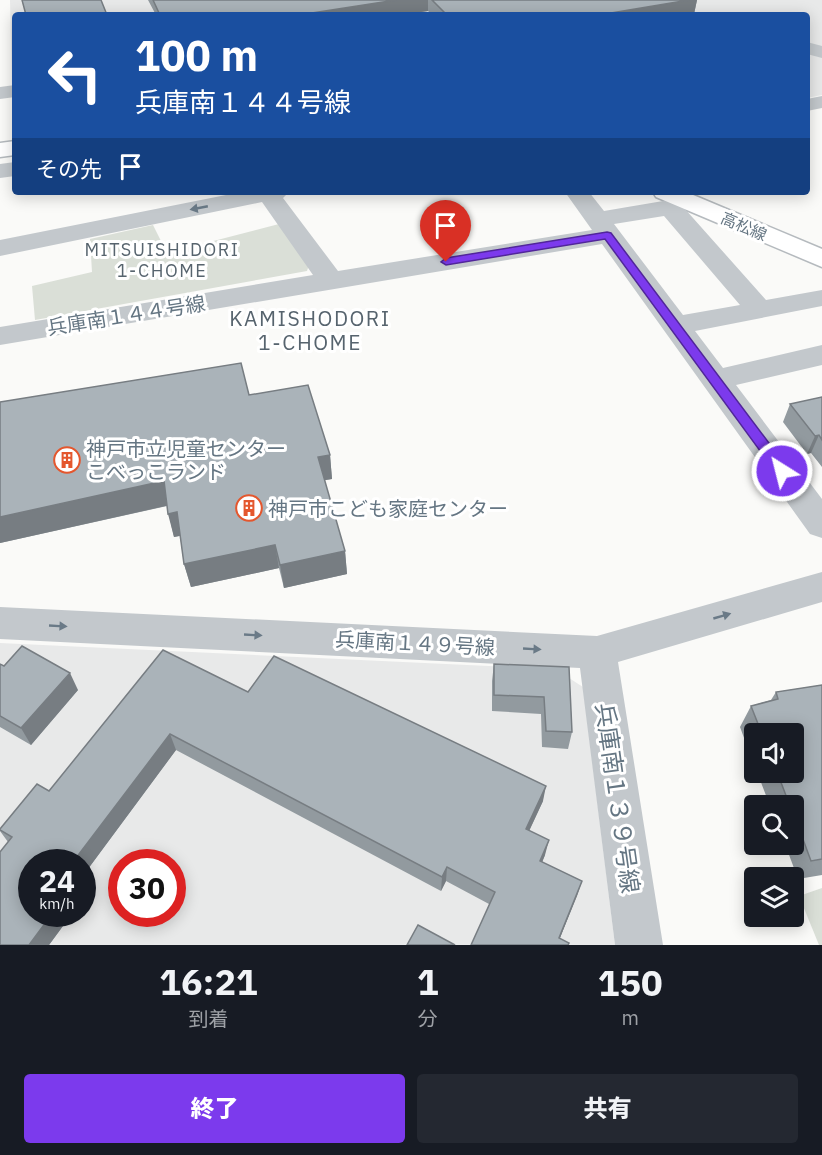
<!DOCTYPE html>
<html lang="ja">
<head>
<meta charset="utf-8">
<style>
	body { margin:0; font-family:"IBM Plex Sans","Noto Sans JP",sans-serif; background:#242831; color:#f1f3f6; height:100vh; display:flex; flex-direction:column; font-size:22px; white-space:nowrap }
	* { box-sizing:border-box; margin:0 }
	p { font-size:20px; color:#9ea1a6 }
	.icon { flex:none; width:33px; height:33px; fill:none; stroke:currentColor; stroke-width:2; stroke-linecap:round; stroke-linejoin:round }
	.map { position:relative; height:945px; overflow:hidden }
	.panel { display:flex; flex-direction:column; background:#171b24; flex:1 }
	.panel>* { flex:none }
	.top-card { position:absolute; left:12px; top:12px; width:798px; height:183px; border-radius:6px; box-shadow:0 3px 15px #0003; background:#1a4fa0; color:#fff; overflow:hidden }
	.tools { position:absolute; left:744px; top:723px; display:grid; gap:12px }
	.tools a { display:grid; place-items:center; width:60px; height:60px; border-radius:6px; background:#171b24; box-shadow:0 3px 15px #0003; font-size:30px }
	.speed { position:absolute; left:18px; top:849px; display:flex; gap:12px; font-size:30px; font-weight:700; text-align:center }
	.speed>* { display:grid; place-content:center; width:78px; height:78px; border-radius:50%; background:#171b24; box-shadow:0 3px 15px #0003; line-height:1 }
	.speed small { font-size:15px; font-weight:400 }
	.speed .limit { border:9px solid #d22; background:#fff; color:#111 }
	.pin { position:absolute; display:grid; place-items:center; width:51px; height:51px; color:#fff; margin:-62px -26px; border-radius:50% 50% 50% 0; rotate:-45deg; box-shadow:0 0 6px #0007 }
	.pin .icon { rotate:45deg }
	.me { position:absolute; width:66px; margin:-33px; rotate:324deg; stroke-linejoin:round; filter:drop-shadow(0 0 4px #0008) }
	.turn { display:flex; align-items:center; gap:21px; height:126px; padding:0 24px; font-size:27px }
	.turn .icon { width:78px; height:78px; stroke-width:2.5 }
	.turn b { display:block; font-size:42px; line-height:51px }
	.then { display:flex; align-items:center; height:57px; padding:0 24px; background:#0003; gap:12px; font-size:22px }
	.eta { display:flex; justify-content:space-evenly; align-items:center; height:102px; text-align:center }
	.eta b { font-size:36px; font-weight:800; line-height:42px }
	.button { display:flex; gap:12px; margin-top:auto; padding:12px 24px }
	.button a { flex:1; height:69px; border-radius:6px; background:#7c3aed; color:#fff; font-size:24px; font-weight:800; line-height:69px; text-align:center }
	.button a+a { background:#242831; color:#f1f3f6 }
	.map>svg:first-child { display:block }
</style>
</head>
<body>
<div class="map">
<svg width="822" height="945" viewBox="0 0 822 945">
	<rect width="100%" height="100%" fill="#fafaf8"/>
	<!-- built -->
	<g fill="#e8e9e9" fill-rule="evenodd">
		<polygon points="10,0 822,0 822,95 807,98 807,15 15,15 15,85 12,86"/>
		<path d="M0 643 555 669 583 687 615 945H0ZM32 862H82V914H32ZM122 862H172V914H122Z"/>
	</g>
	<!-- green -->
	<g fill="#dadfd7">
		<polygon points="279,224 309,265 307,271 35,320 32,286 92,272 90,239 153,225 167,253"/>
		<polygon points="822,888 822,945 819,945 799,896"/>
	</g>
	<g fill="none" stroke-linecap="round" stroke-linejoin="round">
		<!-- major casing -->
		<g stroke="#b5babe" stroke-width="3">
			<g id="major">
				<polygon points="15,141 15,155 0,157 0,143"/>
				<polygon points="653,192 686,192 822,249 822,267 656,197"/>
			</g>
		</g>
		<!-- minor -->
		<g fill="#c3c8cc" fill-rule="evenodd">
			<polygon points="807,42 822,46 822,58 807,54"/>
			<polygon points="15,85 15,97 0,99 0,87"/>
			<polygon points="822,96 822,108 807,111 807,99"/>
			<polygon points="15,162 15,176 0,178 0,164"/>
			<path d="M241 192H289L283 198 338 271 592 230 565 192H589L604 211 663 201 682 192 692 194 695 199 685 209 766 300 822 290V306L695 331 723 368 822 345V365L736 385 822 499V538L810 534 602 244 0 345V327L313 275 262 202 0 256V240ZM664 216 740 305 683 315 614 224Z"/>
			<polygon points="822,572 822,602 618,662 663,945 615,945 580,668 0,639 0,607 597,636"/>
		</g>
		<!-- major -->
		<use href="#major" fill="#fff" fill-rule="evenodd"/>
	</g>
	<!-- wall -->
	<g fill="#929a9f">
		<polygon points="148,0 697,0 694,14 690,15 432,15 428,11 400,15 156,15"/>
		<polygon points="249,395 330,455 332,479 324,480 345,551 347,574 284,588 279,568 191,587 184,564 180,536 174,537 167,506 0,543 0,402"/>
		<polygon points="822,397 822,467 811,453 807,454 783,422 790,404"/>
		<polygon points="0,664 4,666 78,690 31,745 0,727"/>
		<polygon points="494,664 569,667 572,732 568,749 542,747 541,714 492,711 492,681"/>
		<polygon points="822,685 822,875 798,879 785,844 794,844 794,806 770,806 757,772 794,772 794,734 754,734 754,765 740,727 751,706 771,700 776,692"/>
		<polygon points="248,692 543,801 529,831 545,855 542,862 582,881 560,938 489,904 446,881 441,891 176,750 82,877 82,862 32,914 69,914 71,915 49,945 0,945 8,842 0,831 0,829 49,791"/>
	</g>
	<!-- shaded-wall -->
	<g fill="#777d82">
		<polygon points="396,0 428,0 428,11 400,15 299,15"/>
		<polygon points="689,0 697,0 694,14 599,15"/>
		<polygon points="819,435 811,453 807,454 815,436"/>
		<polygon points="330,455 332,479 320,481 318,457"/>
		<polygon points="164,481 170,505 0,543 0,517"/>
		<polygon points="177,512 183,535 174,537 168,514"/>
		<polygon points="275,545 279,568 191,587 184,564"/>
		<polygon points="345,551 347,574 284,588 280,565"/>
		<polygon points="70,673 78,690 31,745 21,728"/>
		<polygon points="170,734 176,750 82,877 82,862 73,862"/>
		<polygon points="546,786 543,801 523,844 526,829"/>
		<polygon points="549,840 545,855 537,875 540,861"/>
		<polygon points="447,867 446,881 441,891 442,877"/>
		<polygon points="582,881 577,896 557,945 559,938"/>
		<polygon points="52,914 69,914 71,915 49,945 29,945"/>
	</g>
	<!-- building -->
	<g fill="#aab3b9" stroke="#777d82" stroke-width="1.5">
		<polygon points="22,0 101,0 107,15 26,15"/>
		<polygon points="153,0 396,0 299,15 160,15"/>
		<polygon points="432,0 689,0 599,15 447,15"/>
		<polygon points="241,363 249,395 308,385 330,455 318,457 345,551 280,565 275,545 184,564 177,512 168,514 164,481 0,517 0,402"/>
		<polygon points="822,397 822,440 819,435 815,436 790,404"/>
		<polygon points="22,646 70,673 21,728 0,716 0,664 4,666"/>
		<polygon points="163,650 248,692 274,656 546,786 526,829 549,840 540,861 582,881 559,938 569,943 568,945 471,945 495,892 447,867 442,877 170,734 73,862 32,862 32,914 52,914 29,945 0,945 0,852 12,837 0,830 0,829 37,784 49,791"/>
		<polygon points="494,664 569,667 572,732 546,731 544,697 494,695"/>
		<polygon points="822,685 822,859 811,861 794,815 794,806 790,806 777,772 794,772 794,734 762,734 751,706 778,699 776,692"/>
		<polygon points="418,925 455,945 407,945"/>
	</g>
	<!-- one-way arrows -->
	<defs><path id="oneway-solid" d="M-6-.8H1V-3.2L6.5 0L1 3.2V.8H-6Z" transform="scale(1.5)"/></defs>
	<g fill="#6a7a87">
		<use href="#oneway-solid" transform="translate(199 208) rotate(169)"/>
		<use href="#oneway-solid" transform="translate(722 616) rotate(-16)"/>
		<use href="#oneway-solid" transform="translate(58 626) rotate(3)"/>
		<use href="#oneway-solid" transform="translate(253 635) rotate(3)"/>
		<use href="#oneway-solid" transform="translate(532 649) rotate(3)"/>
	</g>
	<!-- route -->
	<polygon fill="#7c3aed" stroke="#51269a" stroke-width="1.5" points="607,232 611,233 787,467 789,471 787,474 777,474 605,239 446,265 441,262 446,258"/>
	<!-- icons -->
	<defs>
		<g id="building-ring" transform="scale(1.35)"><circle r="9.5" fill="#fff" stroke="#e4572e" stroke-width="1.5"/><path d="M-4-6H4V6H1V3H-1V6H-4ZM-2.5-4.3h1.7v1.8h-1.7ZM.8-4.3h1.7v1.8H.8ZM-2.5-1h1.7V.8h-1.7ZM.8-1h1.7V.8H.8Z" fill="#e4572e"/></g>
	</defs>
	<g fill-rule="evenodd">
		<use href="#building-ring" x="67" y="460"/>
		<use href="#building-ring" x="249" y="508"/>
	</g>
	<g text-anchor="middle" dominant-baseline="central" stroke-width="6" stroke-linejoin="round" paint-order="stroke">
		<!-- far-street labels -->
		<g font-size="16" fill="#657683" stroke="#fff">
			<text transform="translate(744 226) rotate(23)">高松線</text>
		</g>
		<!-- far-neighbourhood labels -->
		<g font-size="18" letter-spacing="1.5" fill="#57646e" stroke="#fff">
			<text x="162" y="249">MITSUISHIDORI<tspan x="162" dy="21">1-CHOME</tspan></text>
		</g>
		<!-- street labels -->
		<g font-size="20" fill="#657683" stroke="#fff">
			<text transform="translate(126 315) rotate(-9)">兵庫南１４４号線</text>
			<text transform="translate(415 643) rotate(3)">兵庫南１４９号線</text>
		</g>
		<!-- poi labels -->
		<g font-size="20" fill="#657683" stroke="#fff" text-anchor="start">
			<text x="86" y="448">神戸市立児童センター<tspan x="86" dy="23">こべっこランド</tspan></text>
			<text x="268" y="508">神戸市こども家庭センター</text>
		</g>
		<!-- neighbourhood labels -->
		<g font-size="21" letter-spacing="1.5" fill="#57646e" stroke="#fff">
			<text x="310" y="318">KAMISHODORI<tspan x="310" dy="24">1-CHOME</tspan></text>
		</g>
		<!-- near-street labels -->
		<g font-size="24" fill="#657683" stroke="#fff">
			<text transform="translate(618 798) rotate(82)">兵庫南１３９号線</text>
		</g>
	</g>
</svg>
<div class="tools">
<a><svg class="icon" aria-label="sound" viewBox="0 0 24 24"><path d="M4 9h4l5-4v14l-5-4H4zM17 9q2 3 0 6"/></svg></a>
<a><svg class="icon" aria-label="search" viewBox="0 0 24 24"><circle cx="10" cy="10" r="6"/><path d="M15 15l6 6"/></svg></a>
<a><svg class="icon" aria-label="layers" viewBox="0 0 24 24"><path d="M12 4l9 5-9 5-9-5zM3 14l9 5 9-5"/></svg></a>
</div>
<div class="speed"><div>24<small>km/h</small></div><div class="limit">30</div></div>
<div class="pin" style="left:446px;top:262px;background:#d93025"><svg class="icon" aria-label="arrive" viewBox="0 0 24 24"><path d="M6 21V4h12l-3 4 3 4H6"/></svg></div>
<svg class="me" style="left:782px;top:471px" viewBox="-20 -20 40 40"><circle r="17" fill="#7c3aed" stroke="#fff" stroke-width="3"/><path d="M0-11L8 9 0 5-8 9z" fill="#fff"/></svg>
<div class="top-card">
<div class="turn"><svg class="icon" aria-label="left" viewBox="0 0 24 24"><path d="M17 20v-9H6M10 6l-5 5 5 5"/></svg><div><b>100 m</b>兵庫南１４４号線</div></div>
<div class="then">その先<svg class="icon" aria-label="arrive" viewBox="0 0 24 24"><path d="M6 21V4h12l-3 4 3 4H6"/></svg></div>
</div>
</div>
<section class="panel">
<div class="eta">
<div><b>16:21</b><p>到着</p></div>
<div><b>1</b><p>分</p></div>
<div><b>150</b><p>m</p></div>
</div>
<div class="button"><a>終了</a><a>共有</a></div>
</section>
</body>
</html>
